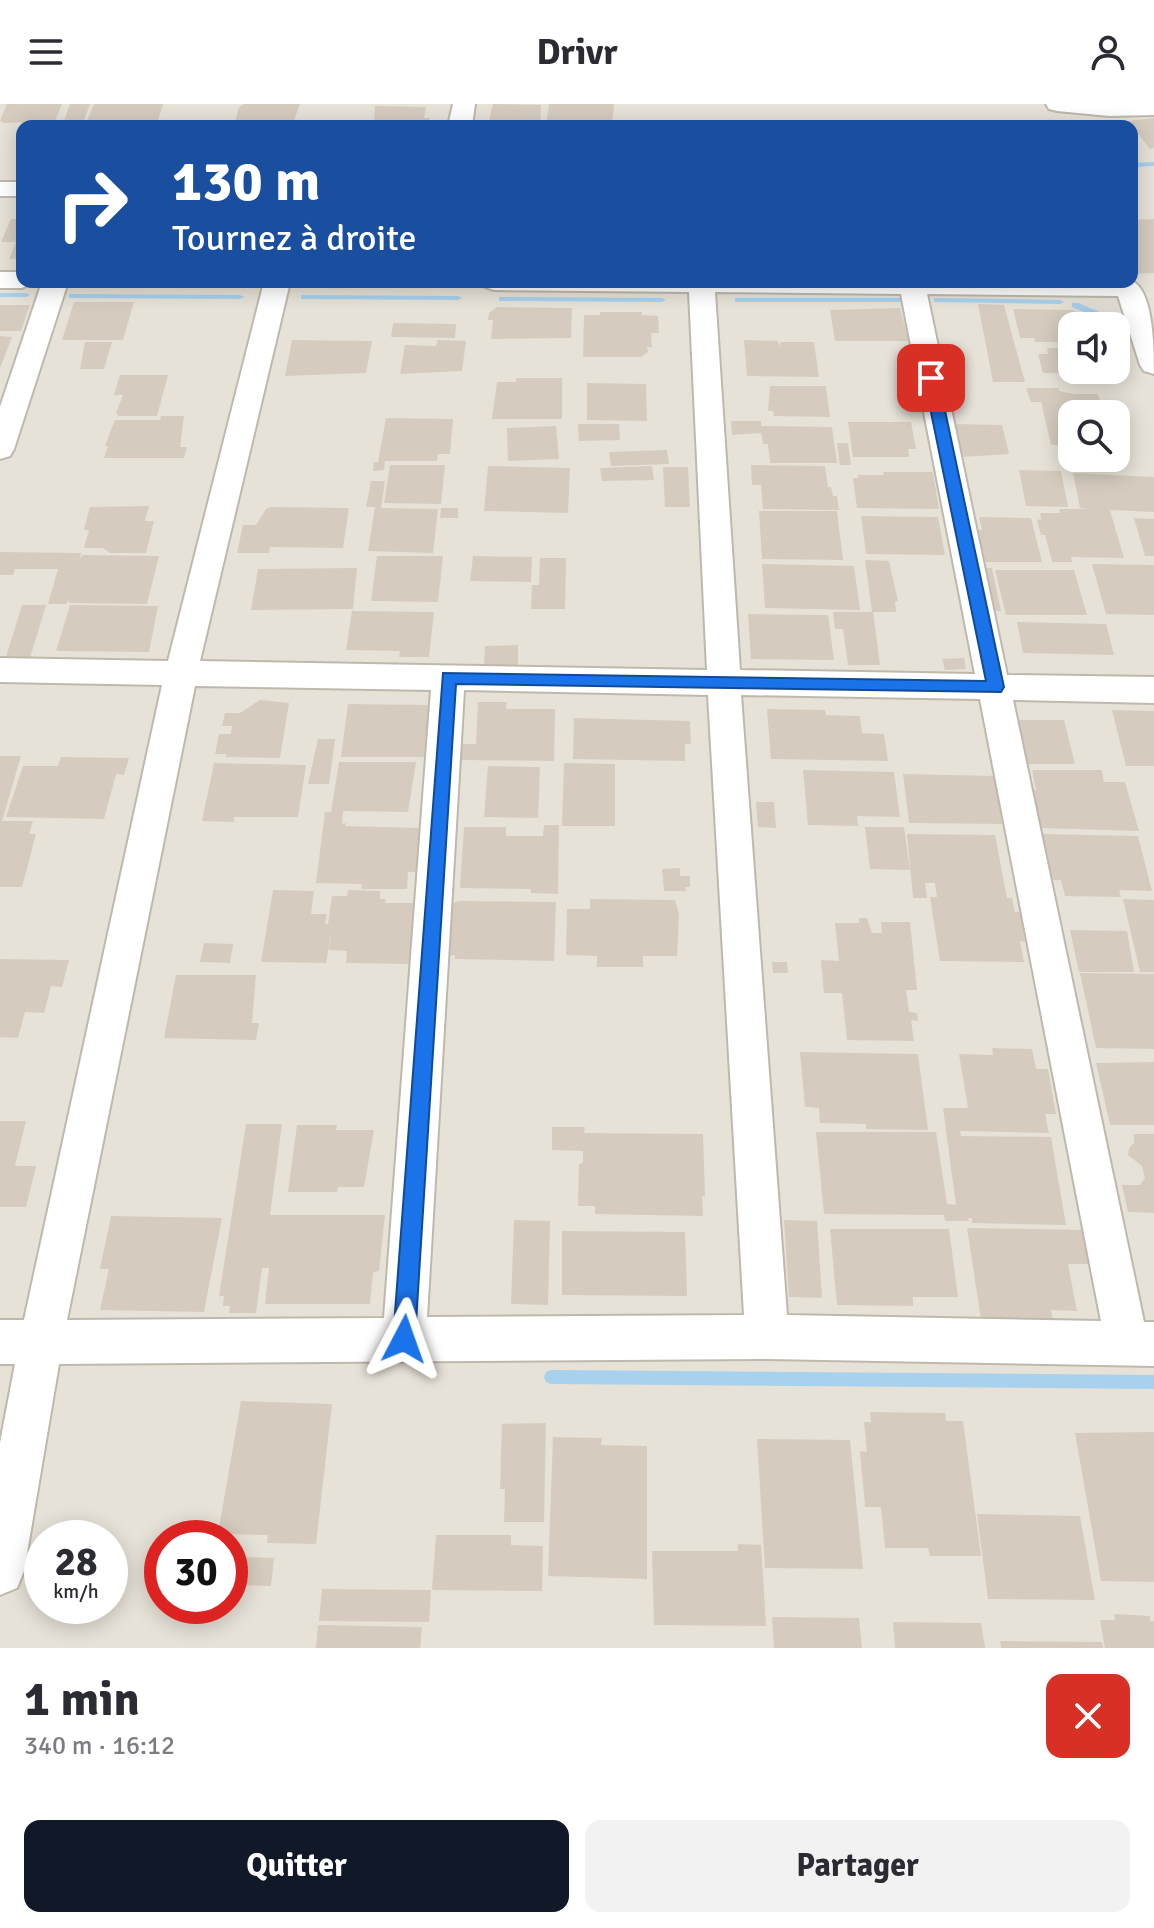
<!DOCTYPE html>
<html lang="fr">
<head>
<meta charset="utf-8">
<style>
	body { margin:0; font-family:Signika,sans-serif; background:#f2f2f3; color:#2b2b33; height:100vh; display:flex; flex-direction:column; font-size:30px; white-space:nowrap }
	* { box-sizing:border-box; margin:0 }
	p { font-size:26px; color:#7c7c81 }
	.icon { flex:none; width:44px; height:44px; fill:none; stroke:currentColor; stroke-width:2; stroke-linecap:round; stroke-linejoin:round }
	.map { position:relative; height:1544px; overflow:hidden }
	.drawer { display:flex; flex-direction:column; background:#fff; flex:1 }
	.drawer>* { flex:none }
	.banner { position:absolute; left:16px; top:16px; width:1122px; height:168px; border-radius:16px; box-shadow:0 4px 20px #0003; background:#1a4fa0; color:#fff; overflow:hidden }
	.buttons { position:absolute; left:1058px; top:208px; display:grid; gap:16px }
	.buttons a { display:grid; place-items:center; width:72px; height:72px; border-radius:16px; background:#fff; box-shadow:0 4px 20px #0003; font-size:40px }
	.speed { position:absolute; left:24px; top:1416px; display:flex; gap:16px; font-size:40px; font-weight:700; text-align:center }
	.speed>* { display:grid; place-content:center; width:104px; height:104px; border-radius:50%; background:#fff; box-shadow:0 4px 20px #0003; line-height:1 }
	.speed small { font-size:20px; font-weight:400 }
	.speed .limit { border:12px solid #d22; background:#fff; color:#111 }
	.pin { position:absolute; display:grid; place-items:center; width:68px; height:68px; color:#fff; margin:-34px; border-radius:16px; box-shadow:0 4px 12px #0006 }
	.me { position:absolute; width:88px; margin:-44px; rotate:4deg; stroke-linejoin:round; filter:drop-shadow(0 0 6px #0008) }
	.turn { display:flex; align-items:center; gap:28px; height:168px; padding:0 24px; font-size:36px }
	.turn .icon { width:104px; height:104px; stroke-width:2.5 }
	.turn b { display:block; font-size:56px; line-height:68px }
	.round { display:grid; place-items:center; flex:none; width:84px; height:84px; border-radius:16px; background:#f2f2f3 }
	.summary { display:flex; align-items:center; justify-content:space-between; height:136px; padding:0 24px }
	h1 { font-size:48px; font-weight:800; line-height:60px }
	.button { display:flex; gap:16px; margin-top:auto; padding:16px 24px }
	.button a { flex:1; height:92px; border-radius:16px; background:#111827; color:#fff; font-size:32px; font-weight:800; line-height:92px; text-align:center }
	.button a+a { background:#f2f2f3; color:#2b2b33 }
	header { display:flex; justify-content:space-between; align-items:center; height:104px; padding:0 24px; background:#fff; font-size:36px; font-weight:800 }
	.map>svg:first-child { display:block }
</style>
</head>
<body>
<header><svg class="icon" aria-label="menu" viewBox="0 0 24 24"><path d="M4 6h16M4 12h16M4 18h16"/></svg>Drivr<svg class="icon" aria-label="person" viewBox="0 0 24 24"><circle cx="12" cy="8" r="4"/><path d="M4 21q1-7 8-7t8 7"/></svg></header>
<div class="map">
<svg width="1154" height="1544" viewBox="0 0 1154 1544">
	<rect width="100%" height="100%" fill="#f4f1e9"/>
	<!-- residential -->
	<path fill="#e7e2d7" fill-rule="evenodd" d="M0 0H1154V1544H0ZM22 22H1132V178H22ZM1072 222H1116V266H1072ZM1072 310H1116V354H1072ZM42 1434H110V1502H42ZM162 1434H230V1502H162Z"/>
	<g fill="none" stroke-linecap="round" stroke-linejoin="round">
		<!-- stream -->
		<g fill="#a8d1ee" fill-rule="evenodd">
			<polygon points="1154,58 1154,62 1132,63 1132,59"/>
			<polygon points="0,189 26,189 30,191 26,193 0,193"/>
			<polygon points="69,190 240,191 244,193 240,195 72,194 69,194"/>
			<polygon points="301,191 458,192 462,194 458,196 304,195 301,195"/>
			<polygon points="499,193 662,194 666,196 662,198 502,197 499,197"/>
			<polygon points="735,194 907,194 911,196 907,198 735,198"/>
			<polygon points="934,194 1060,196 1064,198 1060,200 937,198 934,198"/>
			<polygon points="1072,199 1078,199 1114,214 1132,234 1128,237 1116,226 1116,222 1112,222 1108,218 1072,203"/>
			<polygon points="551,1266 1154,1271 1154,1285 551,1280 546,1278 544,1273 546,1268"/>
		</g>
	</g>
	<!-- building -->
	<g fill="#d5ccbf">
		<polygon points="7,0 62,0 55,17 4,19 0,17"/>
		<polygon points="70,0 90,0 82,22 62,22"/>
		<polygon points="94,0 163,0 156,22 85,22"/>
		<polygon points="244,0 300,0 292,22 234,22 239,3"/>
		<polygon points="493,0 541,1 540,22 488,22"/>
		<polygon points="549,0 614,0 612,22 546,22"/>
		<polygon points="375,2 426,3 424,14 430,14 428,21 374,22"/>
		<polygon points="1154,14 1154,44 1150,45 1128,17"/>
		<polygon points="11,115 22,115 22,155 9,155 16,138 1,138"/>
		<polygon points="1154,115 1154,169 1132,170 1132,116"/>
		<polygon points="74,198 134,198 123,236 62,236"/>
		<polygon points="978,200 1004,201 1025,278 993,278"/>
		<polygon points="0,201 30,201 21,227 0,227"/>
		<polygon points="497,203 572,204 571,234 491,235 493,216 488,216 489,209"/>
		<polygon points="900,204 909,237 835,237 830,206"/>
		<polygon points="1013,205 1073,206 1098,222 1072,222 1072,238 1035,238 1034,234 1020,234"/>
		<polygon points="600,208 642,208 642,211 658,212 659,229 651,229 652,243 647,243 648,248 641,253 583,253 584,211 600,211"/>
		<polygon points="393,219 456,220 455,234 391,233"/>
		<polygon points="0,232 12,233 0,264"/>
		<polygon points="292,236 372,237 366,269 285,272"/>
		<polygon points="438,236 466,237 462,267 400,270 405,241 436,242"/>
		<polygon points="744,236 778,237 779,242 781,238 814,238 819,273 747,272"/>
		<polygon points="85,238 112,238 104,265 80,265"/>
		<polygon points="1062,240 1072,240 1072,266 1108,266 1109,270 1043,269 1038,250 1048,250 1047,244 1063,244"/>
		<polygon points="120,271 168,271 157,312 119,312 116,309 123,291 114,291"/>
		<polygon points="516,274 562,274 562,315 492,315 497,278 516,278"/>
		<polygon points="587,279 646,280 647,317 587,316"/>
		<polygon points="770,282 826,282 830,313 774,312 773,307 768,307"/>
		<polygon points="1026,284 1059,284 1059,287 1074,290 1098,290 1104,310 1072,310 1072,341 1051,341 1041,298 1031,298"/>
		<polygon points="161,312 184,312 180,343 187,343 184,354 104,354 108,342 105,342 115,316 160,316"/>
		<polygon points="386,314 453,315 450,350 438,350 437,357 385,357 384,366 373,367 374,358 378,358"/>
		<polygon points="731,317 761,317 761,322 832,323 837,359 770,359 768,340 763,340 761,329 732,331"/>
		<polygon points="848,318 911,318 916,345 908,345 909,353 853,353"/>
		<polygon points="578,320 619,320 620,336 579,337"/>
		<polygon points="955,320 1002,321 1009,350 962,353"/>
		<polygon points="556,322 559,355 508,357 507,324"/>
		<polygon points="837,339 848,339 851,361 840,361"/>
		<polygon points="667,346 669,360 611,362 609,348"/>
		<polygon points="390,361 445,361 441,400 384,399"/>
		<polygon points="751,361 825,362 828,383 831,383 833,392 837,392 839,406 763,405 761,381 752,381"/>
		<polygon points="488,362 570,364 568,409 484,407"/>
		<polygon points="652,362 654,376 602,377 600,364"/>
		<polygon points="663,363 688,363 690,403 665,403"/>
		<polygon points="1019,366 1061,367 1068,403 1026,402"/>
		<polygon points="883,368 933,368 939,405 857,404 853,374 858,374 858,371 884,371"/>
		<polygon points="1073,369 1154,373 1154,408 1110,406 1124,454 1071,453 1072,458 1052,458 1045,431 1041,431 1037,416 1041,415 1040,409 1060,409 1059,405 1089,405 1080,404"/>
		<polygon points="371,377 385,377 381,404 438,405 433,449 368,447 375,403 366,403"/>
		<polygon points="149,402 145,417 154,417 146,449 110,449 103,444 84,444 89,426 84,426 90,403"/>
		<polygon points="271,403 349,404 343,444 270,443 269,449 237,449 243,421 256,421 266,405"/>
		<polygon points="441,404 458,404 458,414 440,414"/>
		<polygon points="759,407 837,407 843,456 762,455"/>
		<polygon points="861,412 938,413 945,451 866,450"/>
		<polygon points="979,413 1031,414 1042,458 985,458 978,426 982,426"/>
		<polygon points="1134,414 1154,415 1154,452 1145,452"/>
		<polygon points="0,448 81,449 80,454 83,451 159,452 147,500 69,499 69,496 66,500 48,500 58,465 15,465 13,471 0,471"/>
		<polygon points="377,452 443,452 438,498 371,497"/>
		<polygon points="473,452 532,453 531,478 470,477"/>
		<polygon points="540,454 566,454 565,505 531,505 532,481 539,481"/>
		<polygon points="865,456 889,457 898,497 895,498 896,508 872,508"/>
		<polygon points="762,460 854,462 860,506 765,504"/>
		<polygon points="1092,460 1154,461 1154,511 1106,510"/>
		<polygon points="357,464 353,505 251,506 258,465"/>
		<polygon points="980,464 992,464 1001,507 989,507"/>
		<polygon points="995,466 1074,466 1087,511 1006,511"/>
		<polygon points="22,501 46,501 30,554 6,553"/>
		<polygon points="70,501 158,502 149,548 56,547"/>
		<polygon points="352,507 434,508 429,553 399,553 400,547 346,546"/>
		<polygon points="833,508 873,508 880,561 848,561 843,525 835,525"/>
		<polygon points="748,510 828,511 834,556 751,555"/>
		<polygon points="1017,518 1106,520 1114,551 1023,549"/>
		<polygon points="518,541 518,562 484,563 485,542"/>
		<polygon points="964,554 966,565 945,566 942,555"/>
		<polygon points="260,596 289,599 280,654 226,653 226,650 215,650 219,630 231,630 232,622 222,622 225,609 240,609"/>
		<polygon points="478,598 507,598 506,605 555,605 554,657 459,656 460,640 476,640"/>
		<polygon points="348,600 429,601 424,653 341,653"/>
		<polygon points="767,605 825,606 826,611 860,612 862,629 884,630 888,657 771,655"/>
		<polygon points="1112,606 1154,607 1154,662 1126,662"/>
		<polygon points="574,614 690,617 691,640 685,640 685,657 573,655"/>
		<polygon points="1017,616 1064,616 1075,660 1027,660"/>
		<polygon points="318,635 335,635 329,680 308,680"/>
		<polygon points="0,652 21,652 2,717 33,717 29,730 36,730 22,783 0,783"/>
		<polygon points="61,653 129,654 124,671 116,670 104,715 6,713 23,662 58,662"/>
		<polygon points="339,658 416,658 408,708 343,707 342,720 346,719 345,722 420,724 416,768 408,768 407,785 361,785 362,780 316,779 325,708 331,708"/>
		<polygon points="214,659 306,661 298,713 234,713 234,718 202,717"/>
		<polygon points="564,659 615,660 615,722 562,722"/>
		<polygon points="488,662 540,663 538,714 484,713"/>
		<polygon points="803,666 894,668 900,713 857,712 858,722 808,721"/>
		<polygon points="1032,666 1102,666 1104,678 1125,678 1139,727 1040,724 1031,686 1036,686"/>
		<polygon points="903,670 996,672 1006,720 909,719"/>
		<polygon points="756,698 774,698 776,724 758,723"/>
		<polygon points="544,721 559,721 558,790 531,789 531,785 460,784 464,723 506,723 506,732 543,732"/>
		<polygon points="865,723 904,723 910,766 870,765"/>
		<polygon points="907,730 995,731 1007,794 1012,794 1015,808 1020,808 1025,838 1020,837 1024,858 940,857 930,793 937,793 935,779 925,779 927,794 913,794"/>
		<polygon points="1040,730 1138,732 1152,787 1119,786 1121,793 1065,792 1061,776 1049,776"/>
		<polygon points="680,764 680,772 690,772 690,783 685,783 686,787 664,787 662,765"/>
		<polygon points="273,786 314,787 311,810 327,810 325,820 328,820 332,792 347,792 348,786 380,787 380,795 386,795 385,799 417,799 410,860 346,859 347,847 329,846 332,825 326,859 261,858"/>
		<polygon points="590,795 675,796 679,810 677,852 643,852 643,863 597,863 597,852 566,851 567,805 590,805"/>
		<polygon points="1123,795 1154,796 1154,868 1140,868"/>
		<polygon points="459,797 556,798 554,857 455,855 455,851 448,852 452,799"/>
		<polygon points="859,814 867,814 872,829 882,829 881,818 910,818 917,886 906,886 909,908 917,909 918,917 911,916 914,937 847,936 842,889 824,889 821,856 839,857 835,819 859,819"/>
		<polygon points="1070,826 1127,827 1134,868 1079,868"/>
		<polygon points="204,839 233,840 230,859 200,858"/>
		<polygon points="0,855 69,856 62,883 51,882 44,909 25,908 18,934 0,933"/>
		<polygon points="772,858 787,858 788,869 773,869"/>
		<polygon points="1080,869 1154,870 1154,945 1096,944"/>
		<polygon points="176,871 256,871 252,919 259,919 256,936 164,934"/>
		<polygon points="992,944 1032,945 1036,965 1048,965 1056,1010 1045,1010 1049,1029 960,1027 961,1032 1051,1033 1066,1121 972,1119 972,1114 968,1114 969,1117 945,1117 944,1111 824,1110 816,1028 936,1028 947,1100 956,1101 943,1004 968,1004 959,950 993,951"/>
		<polygon points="800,948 918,950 928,1026 866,1025 866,1020 820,1019 819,1004 805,1003"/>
		<polygon points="1154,958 1154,1021 1110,1021 1096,959"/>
		<polygon points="0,1017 26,1017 15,1062 36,1062 26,1103 0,1103"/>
		<polygon points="246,1020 282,1020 270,1111 385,1111 379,1167 373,1168 370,1200 265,1200 269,1164 262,1164 256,1209 229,1209 230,1202 223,1202 224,1192 219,1192"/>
		<polygon points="297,1021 337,1021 336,1026 374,1026 364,1083 338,1083 337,1088 288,1088"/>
		<polygon points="552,1023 585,1023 584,1029 703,1030 705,1093 702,1092 703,1112 595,1110 595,1102 578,1102 579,1060 583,1059 583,1047 552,1046"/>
		<polygon points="1134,1030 1154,1030 1154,1109 1128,1108 1122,1081 1140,1081 1145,1074 1142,1062 1128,1051 1129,1044 1134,1039"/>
		<polygon points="111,1112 222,1114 204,1208 100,1206 109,1165 100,1165"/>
		<polygon points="514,1116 550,1117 548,1201 511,1200"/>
		<polygon points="784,1116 817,1117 822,1194 789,1193"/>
		<polygon points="967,1124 1087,1126 1094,1160 1068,1160 1077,1207 1051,1206 1053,1216 981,1215"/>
		<polygon points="830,1125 949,1125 958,1193 913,1193 913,1202 837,1201"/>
		<polygon points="562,1127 685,1128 687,1192 562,1191"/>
		<polygon points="241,1297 332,1300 316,1440 267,1439 268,1431 218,1430"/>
		<polygon points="870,1308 945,1309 946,1317 963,1317 981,1452 930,1452 928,1444 885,1444 881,1403 865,1403 860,1347 867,1348 864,1318 871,1318"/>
		<polygon points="546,1319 544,1418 504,1418 505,1385 500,1385 502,1320"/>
		<polygon points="1154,1328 1154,1478 1101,1477 1075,1329"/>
		<polygon points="553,1333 602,1334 601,1341 647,1342 647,1475 548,1472"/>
		<polygon points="757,1335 850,1336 863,1465 765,1464"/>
		<polygon points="977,1410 1080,1412 1095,1496 988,1495"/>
		<polygon points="436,1431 511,1431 511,1441 543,1442 542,1487 432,1486"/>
		<polygon points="738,1440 761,1441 766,1522 654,1521 652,1447 738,1447"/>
		<polygon points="243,1453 274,1454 271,1482 239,1481"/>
		<polygon points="322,1485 431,1486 429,1518 319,1517"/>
		<polygon points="1114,1510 1150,1512 1150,1517 1154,1517 1154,1544 1105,1544 1100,1516 1115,1516"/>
		<polygon points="772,1513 859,1514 862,1544 774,1544"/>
		<polygon points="893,1518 981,1519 985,1544 895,1544"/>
		<polygon points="318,1521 422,1523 420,1544 316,1544"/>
		<polygon points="1000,1537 1102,1538 1103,1544 1001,1544"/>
	</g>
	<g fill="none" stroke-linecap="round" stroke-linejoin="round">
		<!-- street casing -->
		<g stroke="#bfb8ac" stroke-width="4">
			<g id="street">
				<polygon points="453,0 475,0 472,22 448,22"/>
				<polygon points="1046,0 1154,0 1154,11 1109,12 1057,7 1049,5"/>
				<rect x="0" y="78" width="22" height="14"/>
				<polygon points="0,168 22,168 22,178 34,178 22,184 0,184"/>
				<path d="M1132 177C1154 187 1154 247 1154 270L1144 267 1140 261 1118 192 927 190 1007 571 1154 573V599L1013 596 1144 1218H1154V1262L767 1255 59 1260 24 1467 17 1484 0 1491V1339L15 1260H0V1216H24L162 581 0 578V554L168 557 264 178H290L200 557 707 566 689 188 494 186 485 183 481 178ZM715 188 901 190 975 570 740 566ZM195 582 431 586 384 1214 67 1216ZM464 586 708 591 744 1211 427 1213ZM741 591 980 595 1101 1217 787 1211Z"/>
				<polygon points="42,178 68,178 14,345 10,352 0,355 0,303"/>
			</g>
		</g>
		<!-- street -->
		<use href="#street" fill="#fff" fill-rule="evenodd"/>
	</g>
	<!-- route -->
	<polygon fill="#1a73e8" stroke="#114b97" stroke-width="2" points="931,270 938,274 1004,583 1001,588 456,580 415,1235 412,1243 404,1246 396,1243 393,1235 443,569 986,577 924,274"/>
</svg>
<div class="buttons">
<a><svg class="icon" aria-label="sound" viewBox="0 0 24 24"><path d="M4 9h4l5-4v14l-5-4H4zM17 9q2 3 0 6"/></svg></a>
<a><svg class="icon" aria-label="search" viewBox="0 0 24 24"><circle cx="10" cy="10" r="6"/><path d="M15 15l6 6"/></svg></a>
</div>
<div class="speed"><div>28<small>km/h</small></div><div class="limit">30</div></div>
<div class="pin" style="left:931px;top:274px;background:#d93025"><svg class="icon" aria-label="arrive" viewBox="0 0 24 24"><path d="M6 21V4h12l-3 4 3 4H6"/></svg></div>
<svg class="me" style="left:404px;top:1235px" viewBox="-20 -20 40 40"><path d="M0-17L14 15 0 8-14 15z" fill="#1a73e8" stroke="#fff" stroke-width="4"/></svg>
<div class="banner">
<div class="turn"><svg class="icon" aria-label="right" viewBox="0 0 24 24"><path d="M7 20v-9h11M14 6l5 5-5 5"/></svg><div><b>130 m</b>Tournez à droite</div></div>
</div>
</div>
<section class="drawer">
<div class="summary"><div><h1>1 min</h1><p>340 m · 16:12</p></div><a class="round" style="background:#d93025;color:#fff"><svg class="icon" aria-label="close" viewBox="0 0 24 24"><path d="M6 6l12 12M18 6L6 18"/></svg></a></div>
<div class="button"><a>Quitter</a><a>Partager</a></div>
</section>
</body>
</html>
